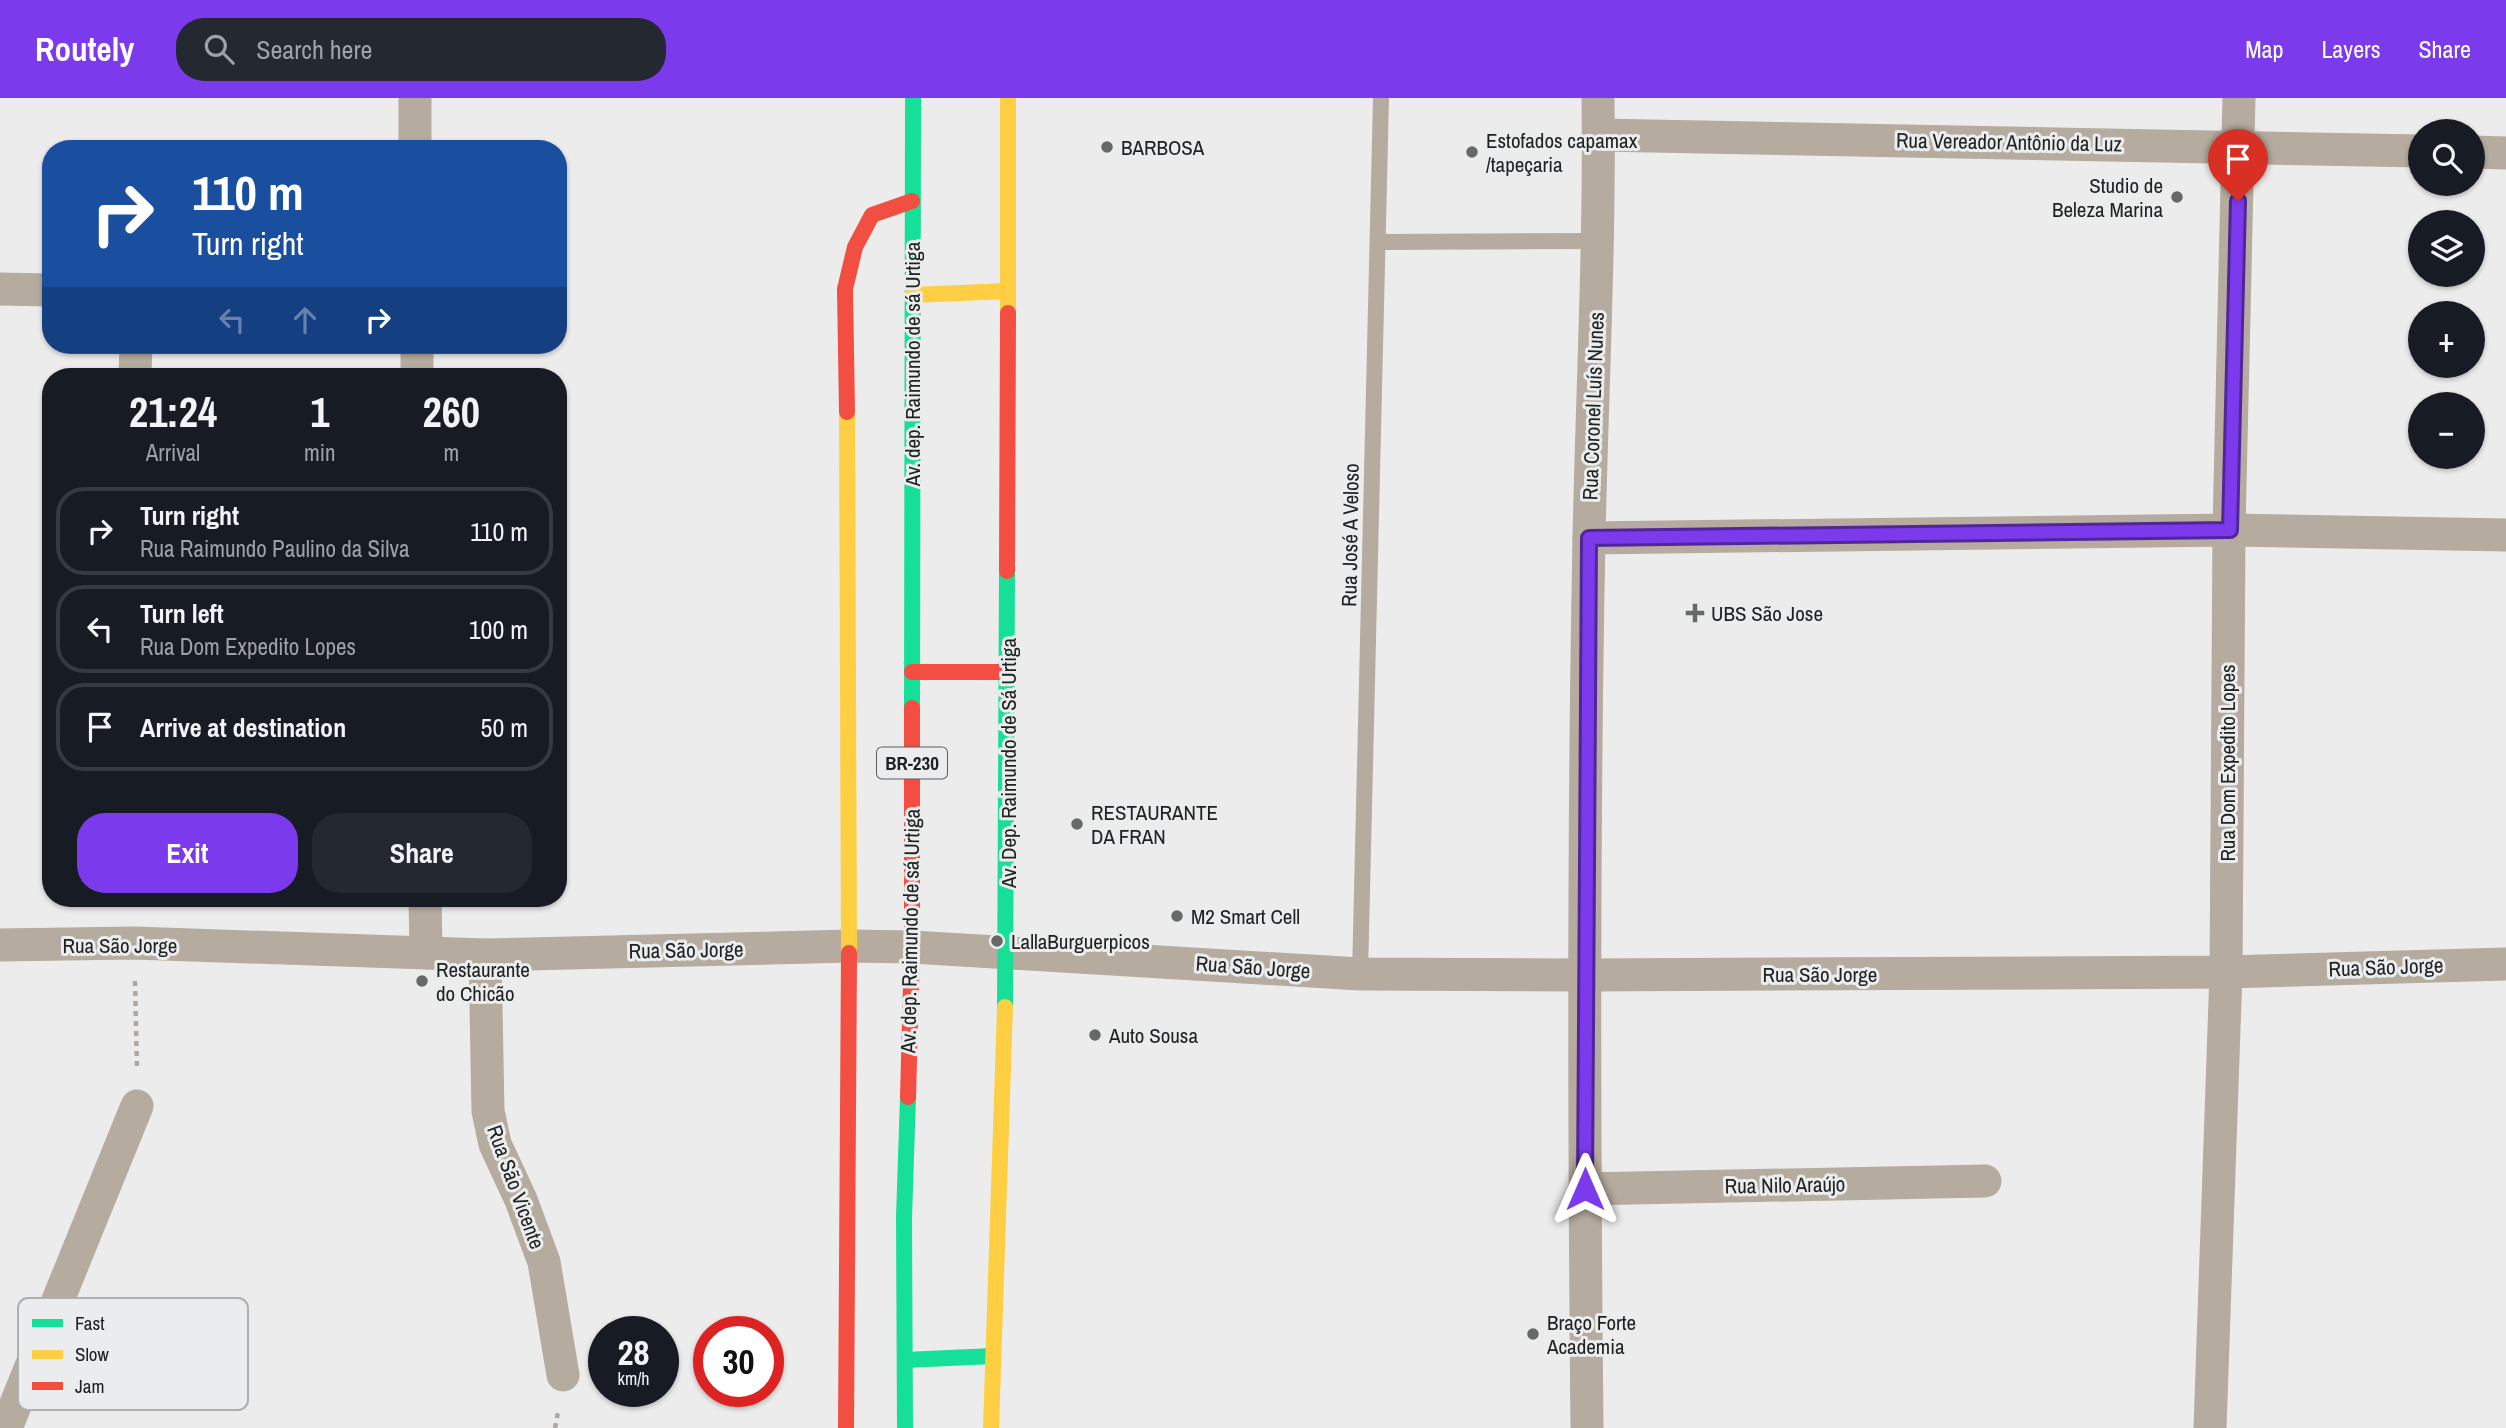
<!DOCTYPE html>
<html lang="en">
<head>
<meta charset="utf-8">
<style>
	body { margin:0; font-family:"Archivo Narrow",sans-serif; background:#242831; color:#f1f3f6; height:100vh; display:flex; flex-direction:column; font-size:26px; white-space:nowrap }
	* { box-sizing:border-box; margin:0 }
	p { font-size:23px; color:#9ea1a6 }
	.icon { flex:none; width:38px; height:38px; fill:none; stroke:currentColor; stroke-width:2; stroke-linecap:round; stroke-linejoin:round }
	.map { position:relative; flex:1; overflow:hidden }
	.drawer { position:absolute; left:42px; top:270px; width:525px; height:539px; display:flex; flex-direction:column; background:#171b24; border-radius:28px; box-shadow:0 2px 5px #0004 }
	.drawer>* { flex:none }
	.guide { position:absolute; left:42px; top:42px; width:525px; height:214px; border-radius:28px; box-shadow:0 2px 5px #0004; background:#1a4fa0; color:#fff; overflow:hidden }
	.buttons { position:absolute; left:2408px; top:21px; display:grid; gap:14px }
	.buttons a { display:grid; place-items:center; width:77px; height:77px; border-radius:50%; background:#171b24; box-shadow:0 2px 5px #0004; font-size:35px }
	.speed { position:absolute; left:588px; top:1218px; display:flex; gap:14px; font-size:35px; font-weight:700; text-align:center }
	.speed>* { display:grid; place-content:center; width:91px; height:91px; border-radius:50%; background:#171b24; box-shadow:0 2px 5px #0004; line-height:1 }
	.speed small { font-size:18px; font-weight:400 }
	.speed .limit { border:10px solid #d22; background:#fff; color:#111 }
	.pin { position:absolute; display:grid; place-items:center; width:60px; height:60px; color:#fff; margin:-72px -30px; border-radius:50% 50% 50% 0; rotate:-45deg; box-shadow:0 0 7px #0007 }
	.pin .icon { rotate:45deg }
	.me { position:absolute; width:77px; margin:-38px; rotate:0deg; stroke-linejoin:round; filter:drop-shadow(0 0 5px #0008) }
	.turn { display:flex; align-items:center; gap:24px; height:147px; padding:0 35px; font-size:32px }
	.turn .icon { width:91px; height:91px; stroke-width:2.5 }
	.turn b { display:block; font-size:49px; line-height:60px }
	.lanes { display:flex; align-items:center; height:66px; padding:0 35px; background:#0003; justify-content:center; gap:35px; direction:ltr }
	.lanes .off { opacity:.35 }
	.eta { display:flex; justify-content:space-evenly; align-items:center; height:119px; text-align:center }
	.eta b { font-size:42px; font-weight:700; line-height:49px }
	.action { display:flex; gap:14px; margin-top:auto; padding:14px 35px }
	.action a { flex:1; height:80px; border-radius:28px; background:#7c3aed; color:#fff; font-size:28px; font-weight:700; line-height:80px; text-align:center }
	.action a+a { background:#242831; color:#f1f3f6 }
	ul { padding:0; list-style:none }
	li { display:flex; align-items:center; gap:21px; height:88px; margin:0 14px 10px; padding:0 21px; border:4px solid #363941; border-radius:28px }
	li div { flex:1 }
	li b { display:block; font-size:26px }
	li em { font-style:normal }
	header { display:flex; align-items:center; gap:42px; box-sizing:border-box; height:98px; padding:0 35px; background:#7c3aed; color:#fff }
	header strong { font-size:33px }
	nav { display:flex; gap:38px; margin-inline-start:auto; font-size:24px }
	.search { width:490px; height:63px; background:#242831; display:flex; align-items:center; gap:18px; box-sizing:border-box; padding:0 24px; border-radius:28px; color:#9ea1a6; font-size:26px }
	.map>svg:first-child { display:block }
</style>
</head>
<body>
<header>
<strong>Routely</strong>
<div class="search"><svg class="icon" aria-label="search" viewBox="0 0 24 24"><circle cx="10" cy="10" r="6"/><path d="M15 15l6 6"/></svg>Search here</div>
<nav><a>Map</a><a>Layers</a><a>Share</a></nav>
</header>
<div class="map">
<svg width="2506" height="1330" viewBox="0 0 2506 1330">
	<rect width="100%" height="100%" fill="#ececec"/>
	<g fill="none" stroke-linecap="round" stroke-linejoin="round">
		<!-- path -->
		<g stroke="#b0a8a0" stroke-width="4.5" stroke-dasharray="5 5" stroke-linecap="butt">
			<polyline points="135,883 137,972"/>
			<polyline points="555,1330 558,1314"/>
		</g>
		<!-- lane -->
		<g stroke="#b5ab9e" stroke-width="16">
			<polyline points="1378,144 1599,143"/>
			<polyline points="1360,876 1381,0"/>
		</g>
		<!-- street -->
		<g stroke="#b5ab9e" stroke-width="33">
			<polyline points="415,0 415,51"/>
			<polyline points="1599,37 2420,53"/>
			<polyline points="2473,54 2506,55"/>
			<polyline points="0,191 51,192"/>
			<polyline points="417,247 417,278"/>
			<polyline points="135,278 136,247"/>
			<polyline points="1589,440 2229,432 2506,437"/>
			<polyline points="425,800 426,855"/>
			<polyline points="0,847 134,845 485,857 851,848 912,849 1360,876 1585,877 2226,874 2506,866"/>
			<polyline points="485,857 488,1013 495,1046 521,1102 544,1164 563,1277"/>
			<polyline points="1585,1091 1985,1083"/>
			<polyline points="6,1330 137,1008"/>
			<path d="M1587 1330C1584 1034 1583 737 1589 441 1592 294 1600 147 1598 0"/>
			<polyline points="2210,1330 2226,874 2229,432 2239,0"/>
		</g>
		<!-- fast -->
		<g stroke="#16e098" stroke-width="16">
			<polyline points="912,610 913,0"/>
			<polyline points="1005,909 1007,473"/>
			<polyline points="905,1262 993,1258"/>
			<polyline points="905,1330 904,1119 908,999"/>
		</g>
		<!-- slow -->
		<g stroke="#ffcf43" stroke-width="16">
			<polyline points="912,197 1008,193"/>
			<polyline points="1008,215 1008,0"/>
			<polyline points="847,314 849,855"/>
			<polyline points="991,1330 1005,909"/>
		</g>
		<!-- jam -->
		<g stroke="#f24e42" stroke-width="16">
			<polyline points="847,314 845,191 855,149 872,117 912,103"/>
			<polyline points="1007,473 1008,215"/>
			<polyline points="912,574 1009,574"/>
			<polyline points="908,999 912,849 912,610"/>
			<polyline points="846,1330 849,855"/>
		</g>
	</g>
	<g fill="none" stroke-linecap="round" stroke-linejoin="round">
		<!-- route casing -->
		<g stroke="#51269a" stroke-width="18">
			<polyline id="route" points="1585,1091 1589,440 2230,432 2238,103"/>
		</g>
		<!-- route -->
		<use href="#route" stroke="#7c3aed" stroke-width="12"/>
	</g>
	<!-- markers -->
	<g fill="#676868" stroke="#ebeced" stroke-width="2.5">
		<circle cx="1107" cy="49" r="7"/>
		<circle cx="1472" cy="54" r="7"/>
		<circle cx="2177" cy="99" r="7"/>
		<path d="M1691.5 504.5h7v7h7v7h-7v7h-7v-7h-7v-7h7z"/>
		<circle cx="1077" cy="726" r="7"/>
		<circle cx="1177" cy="818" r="7"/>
		<circle cx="997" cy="843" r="7"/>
		<circle cx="422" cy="883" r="7"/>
		<circle cx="1095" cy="937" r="7"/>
		<circle cx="1533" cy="1236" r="7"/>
	</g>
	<g text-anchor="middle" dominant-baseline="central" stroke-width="6" stroke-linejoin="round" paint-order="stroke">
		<!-- shield labels -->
		<rect fill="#ebeced" stroke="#5d5e5e" stroke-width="2" x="877" y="649.5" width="70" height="31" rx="5"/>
		<g font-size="19" font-weight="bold" fill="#202121">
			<text x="912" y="665">BR-230</text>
		</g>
		<!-- poi labels -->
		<g font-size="21" fill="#202121" stroke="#ebeced" text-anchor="start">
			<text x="1486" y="42">Estofados capamax<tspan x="1486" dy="24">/tapeçaria</tspan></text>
			<text x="1121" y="49">BARBOSA</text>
			<text x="2163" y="87" text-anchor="end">Studio de<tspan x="2163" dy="24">Beleza Marina</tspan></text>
			<text x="1711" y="515">UBS São Jose</text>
			<text x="1091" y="714">RESTAURANTE<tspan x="1091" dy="24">DA FRAN</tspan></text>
			<text x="1191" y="818">M2 Smart Cell</text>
			<text x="1011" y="843">LallaBurguerpicos</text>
			<text x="436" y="871">Restaurante<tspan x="436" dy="24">do Chicão</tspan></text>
			<text x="1109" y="937">Auto Sousa</text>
			<text x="1547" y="1224">Braço Forte<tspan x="1547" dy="24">Academia</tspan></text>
		</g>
		<!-- street labels -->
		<g font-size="21" fill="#202121" stroke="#ebeced">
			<text transform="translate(2009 44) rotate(1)">Rua Vereador Antônio da Luz</text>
			<text transform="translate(912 266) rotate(-90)">Av. dep. Raimundo de sá Urtiga</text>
			<text transform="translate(1593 308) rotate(-88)">Rua Coronel Luís Nunes</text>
			<text transform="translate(1350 437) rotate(-89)">Rua José A Veloso</text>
			<text transform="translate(1008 665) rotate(-90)">Av. Dep. Raimundo de Sá Urtiga</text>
			<text transform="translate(2227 665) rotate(-90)">Rua Dom Expedito Lopes</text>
			<text transform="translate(910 833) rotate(-89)">Av. dep. Raimundo de sá Urtiga</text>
			<text x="120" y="847">Rua São Jorge</text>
			<text transform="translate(686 852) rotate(-1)">Rua São Jorge</text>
			<text transform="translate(1253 869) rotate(4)">Rua São Jorge</text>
			<text transform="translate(2386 869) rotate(-2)">Rua São Jorge</text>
			<text x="1820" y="876">Rua São Jorge</text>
			<text transform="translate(1785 1087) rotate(-1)">Rua Nilo Araújo</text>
			<text transform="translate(516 1089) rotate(70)">Rua São Vicente</text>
		</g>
	</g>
	<!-- legend -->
	<rect x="18" y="1200" width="230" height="112" rx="10" fill="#ebeced" stroke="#aeafb0" stroke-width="2"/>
	<rect x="32" y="1221" width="31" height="8" fill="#16e098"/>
	<rect x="32" y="1252" width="31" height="9" fill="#ffcf43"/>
	<rect x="32" y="1284" width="31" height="8" fill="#f24e42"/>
	<g font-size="19" fill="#202121">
		<text x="75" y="1232">Fast</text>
		<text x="75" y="1263">Slow</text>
		<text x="75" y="1295">Jam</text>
	</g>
</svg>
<div class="buttons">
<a><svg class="icon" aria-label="search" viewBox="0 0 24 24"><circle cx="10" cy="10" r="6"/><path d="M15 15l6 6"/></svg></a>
<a><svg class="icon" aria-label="layers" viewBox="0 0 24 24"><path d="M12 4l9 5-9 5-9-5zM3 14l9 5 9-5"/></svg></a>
<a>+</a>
<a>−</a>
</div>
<div class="speed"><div>28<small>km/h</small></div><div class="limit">30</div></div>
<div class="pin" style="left:2238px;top:103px;background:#d93025"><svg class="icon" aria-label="arrive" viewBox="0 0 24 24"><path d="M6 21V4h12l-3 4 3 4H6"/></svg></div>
<svg class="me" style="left:1585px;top:1091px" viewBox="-20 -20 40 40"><path d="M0-17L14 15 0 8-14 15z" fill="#7c3aed" stroke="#fff" stroke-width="4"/></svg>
<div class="guide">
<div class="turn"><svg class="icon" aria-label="right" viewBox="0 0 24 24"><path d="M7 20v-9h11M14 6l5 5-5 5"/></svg><div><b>110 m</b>Turn right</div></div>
<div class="lanes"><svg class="icon off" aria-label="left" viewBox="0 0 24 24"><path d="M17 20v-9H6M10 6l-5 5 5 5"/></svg><svg class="icon off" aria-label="ahead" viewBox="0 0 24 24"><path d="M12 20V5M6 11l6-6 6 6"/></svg><svg class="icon" aria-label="right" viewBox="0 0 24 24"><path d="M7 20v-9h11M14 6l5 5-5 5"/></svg></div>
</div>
<section class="drawer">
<div class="eta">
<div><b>21:24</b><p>Arrival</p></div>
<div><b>1</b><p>min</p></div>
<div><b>260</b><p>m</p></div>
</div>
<ul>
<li><svg class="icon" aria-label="right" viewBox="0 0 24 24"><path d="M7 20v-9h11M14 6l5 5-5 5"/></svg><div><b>Turn right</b><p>Rua Raimundo Paulino da Silva</p></div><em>110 m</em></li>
<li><svg class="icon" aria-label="left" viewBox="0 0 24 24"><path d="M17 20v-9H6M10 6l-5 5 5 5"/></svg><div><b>Turn left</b><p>Rua Dom Expedito Lopes</p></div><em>100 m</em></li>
<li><svg class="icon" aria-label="arrive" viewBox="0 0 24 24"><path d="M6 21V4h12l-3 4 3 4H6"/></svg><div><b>Arrive at destination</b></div><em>50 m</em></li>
</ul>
<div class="action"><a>Exit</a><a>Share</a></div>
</section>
</div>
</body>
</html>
